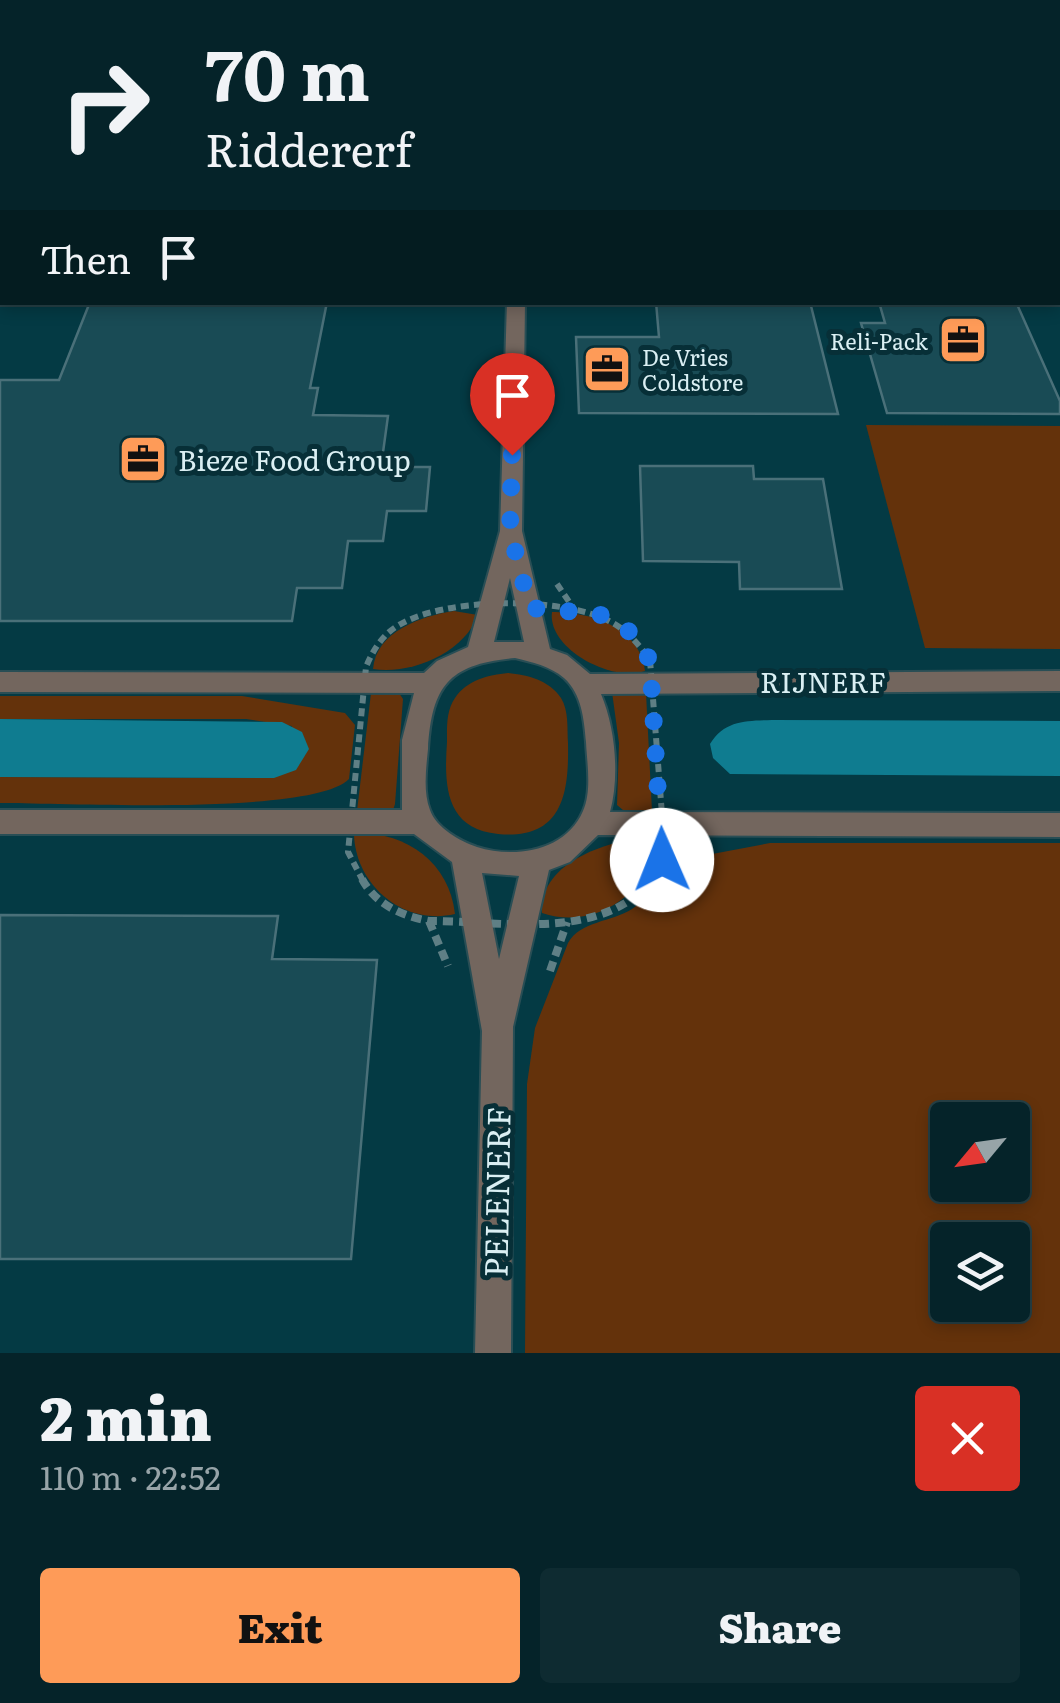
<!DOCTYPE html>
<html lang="en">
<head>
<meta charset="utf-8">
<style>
	body { margin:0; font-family:Literata,serif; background:#0e2b31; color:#f1f3f6; height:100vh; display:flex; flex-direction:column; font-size:38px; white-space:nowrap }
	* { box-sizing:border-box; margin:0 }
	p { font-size:32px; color:#97a4a8 }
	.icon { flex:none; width:55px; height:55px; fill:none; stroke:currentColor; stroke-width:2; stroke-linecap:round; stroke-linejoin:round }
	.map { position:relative; height:1353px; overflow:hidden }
	.details { display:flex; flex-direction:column; background:#052329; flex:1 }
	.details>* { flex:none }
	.top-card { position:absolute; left:0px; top:0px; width:1060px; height:305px; box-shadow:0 5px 15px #0003,0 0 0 2px #264046; background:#052329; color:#f1f3f6; overflow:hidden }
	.needle { width:65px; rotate:241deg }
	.buttons { position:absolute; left:930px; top:1102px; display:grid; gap:20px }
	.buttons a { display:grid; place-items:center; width:100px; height:100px; border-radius:10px; background:#052329; box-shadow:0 5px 15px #0003,0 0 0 2px #264046; font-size:50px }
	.pin { position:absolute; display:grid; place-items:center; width:85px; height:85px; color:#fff; margin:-102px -42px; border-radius:50% 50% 50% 0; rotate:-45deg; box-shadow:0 0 10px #0007 }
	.pin .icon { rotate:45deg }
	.me { position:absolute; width:110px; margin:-55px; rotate:359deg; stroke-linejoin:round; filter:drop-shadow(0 0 8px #0008) }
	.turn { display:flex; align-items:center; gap:35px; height:210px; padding:0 40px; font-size:45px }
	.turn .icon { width:130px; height:130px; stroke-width:2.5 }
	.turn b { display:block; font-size:70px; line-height:85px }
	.then { display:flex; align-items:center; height:95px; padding:0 40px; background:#0003; gap:20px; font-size:38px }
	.round { display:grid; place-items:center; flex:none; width:105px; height:105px; border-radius:10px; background:#0e2b31 }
	.overview { display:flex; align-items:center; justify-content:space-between; height:170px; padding:0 40px }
	h1 { font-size:60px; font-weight:800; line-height:75px }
	.cta { display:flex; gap:20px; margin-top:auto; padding:20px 40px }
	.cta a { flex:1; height:115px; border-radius:10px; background:#fe9b58; color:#111; font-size:40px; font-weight:800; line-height:115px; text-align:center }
	.cta a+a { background:#0e2b31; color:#f1f3f6 }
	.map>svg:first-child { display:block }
</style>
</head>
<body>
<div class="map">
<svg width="1060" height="1353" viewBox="0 0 1060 1353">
	<rect width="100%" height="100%" fill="#072f37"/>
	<!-- built -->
	<path fill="#043a44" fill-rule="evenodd" d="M0 111 2 302H1058L1060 111V1353H0ZM948 1120H1012V1185H948ZM948 1240H1012V1305H948Z"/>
	<!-- green -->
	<g fill="#64320b" fill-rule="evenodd">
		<polygon points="8,0 1060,0 1060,108 1058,2"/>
		<polygon points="866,425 1060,426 1060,649 925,648"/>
		<path d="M454 611 478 615C464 653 411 675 373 669 376 631 422 616 454 611Z"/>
		<path d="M552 612C590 612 639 626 645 671 613 683 547 649 552 612Z"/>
		<path d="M508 673C528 675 549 680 561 698 569 711 567 728 568 743 569 793 563 840 498 834 445 829 444 785 447 742 447 727 446 711 455 698 467 680 488 675 508 673Z"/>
		<polygon points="612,692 646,693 652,811 623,810 617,805 619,743"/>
		<polygon points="371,693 399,693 403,699 395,804 393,810 357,811"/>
		<path d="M0 696H242L345 713 355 725 349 779C313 816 61 803 0 803V777L274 778 292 726 246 719H0Z"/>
		<path d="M358 833C407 833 449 862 455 914 404 926 356 886 354 835Z"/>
		<path d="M653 836 657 841C650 893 594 931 542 913 539 860 612 840 653 836Z"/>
		<path d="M770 843H1060V1353H525L527 1084 535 1028 568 943C580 921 612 922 632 909 652 896 659 877 675 861ZM948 1120H1012V1185H948ZM948 1240H1012V1305H948Z"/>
	</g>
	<!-- water -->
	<g fill="#0f7c90">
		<polygon points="0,719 282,722 302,732 309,749 296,770 274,778 0,777"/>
		<path d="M772 720 1060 721V776L730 774 713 758 710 744C725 720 746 721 772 720Z"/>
	</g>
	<!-- building -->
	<g fill="#194b55" stroke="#4a7079" stroke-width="2.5">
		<polygon points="90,302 327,302 310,388 318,388 313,415 388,416 381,467 430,467 426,511 387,511 383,541 348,541 342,588 297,588 292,621 0,621 0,380 59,380"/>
		<polygon points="656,302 810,302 838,414 579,413 576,337 659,337"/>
		<polygon points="879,302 1016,302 1060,401 1060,414 887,413 861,323 885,323"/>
		<polygon points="640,466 753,466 754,479 823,479 842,589 740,589 739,562 643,561"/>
		<polygon points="0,915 278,916 272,959 377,960 351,1259 0,1259"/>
	</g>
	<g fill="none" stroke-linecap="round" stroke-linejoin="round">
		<!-- minor casing -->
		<g stroke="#294e55" stroke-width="4">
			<g id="minor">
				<rect x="1058" y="264" width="2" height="15"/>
				<path d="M507 302H525L522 531 550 649 567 655 590 674 1060 671V691L601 694C615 727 620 776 610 812L1060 813V837L598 835 570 862 549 870 513 1027 511 1353H475L482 1031 452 862 414 834H0V810H402V740L414 693 0 692V672L424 673 437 661 468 647 500 531ZM510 578 524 642H494ZM515 658C532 662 550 666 564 678 582 694 584 720 586 742 587 763 592 791 583 811 566 851 515 859 477 847 460 841 436 828 430 810 423 792 426 769 428 749 432 684 450 664 515 658ZM482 873 519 876 499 959Z"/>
			</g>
		</g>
		<!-- path-far1 -->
		<g stroke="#5f7f85" stroke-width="6" stroke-dasharray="8 5" stroke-linecap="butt">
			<polyline points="557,584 574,609"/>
			<path d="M363 881 348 852 366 667C373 650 383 634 399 625 446 597 563 596 611 622 628 631 639 645 650 660L664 840 651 881"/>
		</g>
		<!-- path -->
		<g stroke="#5f7f85" stroke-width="8" stroke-dasharray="10 6" stroke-linecap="butt">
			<path d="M362 879C375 904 402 916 429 921 502 921 602 942 653 879"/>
			<polyline points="429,921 448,966"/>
			<polyline points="550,971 567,922"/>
		</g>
		<!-- minor -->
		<use href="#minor" fill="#73665e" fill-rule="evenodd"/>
	</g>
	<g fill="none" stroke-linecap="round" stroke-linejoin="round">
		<!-- route -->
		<polyline stroke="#1a73e8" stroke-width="18" stroke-dasharray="0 32.4" points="512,455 510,531 530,608 599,614 630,632 650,660 662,860"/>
	</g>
	<!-- icons -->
	<defs>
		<g id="office-square" transform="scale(2.5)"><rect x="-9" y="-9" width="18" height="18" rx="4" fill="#fe9b58" stroke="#072f37"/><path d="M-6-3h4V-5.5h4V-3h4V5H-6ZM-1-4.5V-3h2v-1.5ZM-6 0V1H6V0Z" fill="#111"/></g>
	</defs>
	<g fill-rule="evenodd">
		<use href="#office-square" x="963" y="340"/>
		<use href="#office-square" x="607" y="369"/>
		<use href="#office-square" x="143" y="459"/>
	</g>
	<g text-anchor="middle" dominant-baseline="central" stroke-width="10" stroke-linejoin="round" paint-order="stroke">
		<!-- far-poi labels -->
		<g font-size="22" fill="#daeff3" stroke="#072f37" text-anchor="end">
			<text x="928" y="340">Reli-Pack</text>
			<text x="642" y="356" text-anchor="start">De Vries<tspan x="642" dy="25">Coldstore</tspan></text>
		</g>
		<!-- poi labels -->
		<g font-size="28" fill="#daeff3" stroke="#072f37" text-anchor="start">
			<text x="178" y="459">Bieze Food Group</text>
		</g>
		<!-- street labels -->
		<g font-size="28" fill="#daeff3" stroke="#072f37">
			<text x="823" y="681">RIJNERF</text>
		</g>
		<!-- near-street labels -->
		<g font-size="32" fill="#daeff3" stroke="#072f37">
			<text transform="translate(495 1192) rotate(-89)">PELENERF</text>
		</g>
	</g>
</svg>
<div class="buttons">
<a><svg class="needle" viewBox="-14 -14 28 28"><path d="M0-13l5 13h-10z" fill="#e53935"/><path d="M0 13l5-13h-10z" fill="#97a4a8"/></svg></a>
<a><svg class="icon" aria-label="layers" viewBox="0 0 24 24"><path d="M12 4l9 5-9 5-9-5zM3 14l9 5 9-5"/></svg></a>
</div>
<div class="pin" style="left:512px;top:455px;background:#d93025"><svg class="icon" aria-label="arrive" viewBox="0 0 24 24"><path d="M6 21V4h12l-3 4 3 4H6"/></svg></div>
<svg class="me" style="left:662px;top:860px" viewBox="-20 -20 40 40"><circle r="19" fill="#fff"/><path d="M0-13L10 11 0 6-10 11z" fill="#1a73e8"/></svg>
<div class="top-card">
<div class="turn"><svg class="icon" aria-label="right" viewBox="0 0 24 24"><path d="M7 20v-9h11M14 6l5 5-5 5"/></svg><div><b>70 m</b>Riddererf</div></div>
<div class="then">Then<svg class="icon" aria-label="arrive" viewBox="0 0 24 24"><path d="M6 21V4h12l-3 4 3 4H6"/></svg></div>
</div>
</div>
<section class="details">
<div class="overview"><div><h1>2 min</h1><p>110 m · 22:52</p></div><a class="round" style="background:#d93025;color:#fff"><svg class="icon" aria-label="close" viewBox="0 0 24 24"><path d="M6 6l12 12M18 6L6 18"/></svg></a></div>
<div class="cta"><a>Exit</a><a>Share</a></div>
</section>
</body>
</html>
